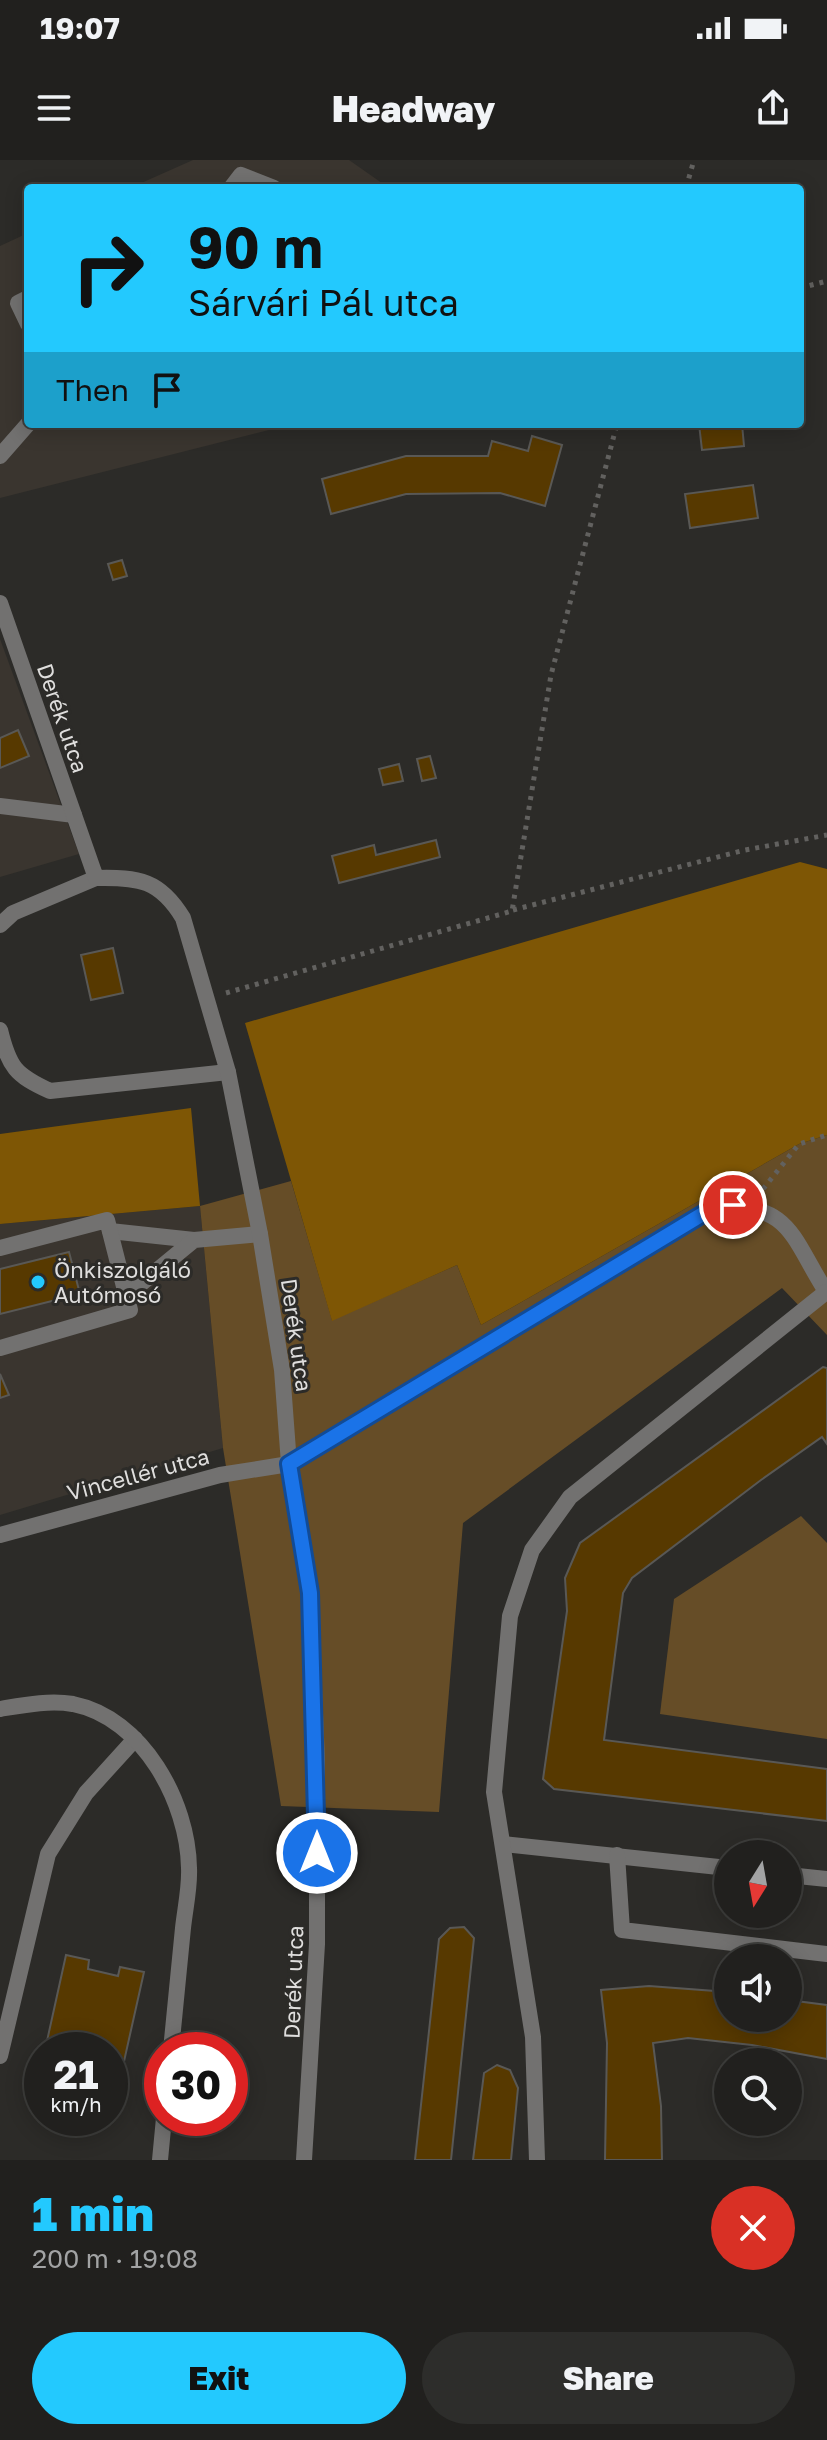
<!DOCTYPE html>
<html lang="en">
<head>
<meta charset="utf-8">
<style>
	body { margin:0; font-family:"Golos Text",sans-serif; background:#2d2d2b; color:#f1f3f6; height:100vh; display:flex; flex-direction:column; font-size:30px; white-space:nowrap }
	* { box-sizing:border-box; margin:0 }
	p { font-size:26px; color:#a2a3a4 }
	.icon { flex:none; width:44px; height:44px; fill:none; stroke:currentColor; stroke-width:2; stroke-linecap:round; stroke-linejoin:round }
	.map { position:relative; height:2000px; overflow:hidden }
	.panel { display:flex; flex-direction:column; background:#21201e; flex:1 }
	.panel>* { flex:none }
	.guide { position:absolute; left:24px; top:24px; width:780px; height:244px; border-radius:8px; box-shadow:0 4px 20px #0003,0 0 0 2px #3e3e3c; background:#23c9fe; color:#111; overflow:hidden }
	.needle { width:52px; rotate:191deg }
	.tools { position:absolute; left:714px; top:1680px; display:grid; gap:16px }
	.tools a { display:grid; place-items:center; width:88px; height:88px; border-radius:50%; background:#21201e; box-shadow:0 4px 20px #0003,0 0 0 2px #3e3e3c; font-size:40px }
	.speed { position:absolute; left:24px; top:1872px; display:flex; gap:16px; font-size:40px; font-weight:700; text-align:center }
	.speed>* { display:grid; place-content:center; width:104px; height:104px; border-radius:50%; background:#21201e; box-shadow:0 4px 20px #0003,0 0 0 2px #3e3e3c; line-height:1 }
	.speed small { font-size:20px; font-weight:400 }
	.speed .limit { border:12px solid #d22; background:#fff; color:#111 }
	.pin { position:absolute; display:grid; place-items:center; width:68px; height:68px; color:#fff; margin:-34px; border:4px solid #fff; border-radius:50%; box-shadow:0 2px 8px #0007 }
	.me { position:absolute; width:88px; margin:-44px; rotate:0deg; stroke-linejoin:round; filter:drop-shadow(0 0 6px #0008) }
	.turn { display:flex; align-items:center; gap:28px; height:168px; padding:0 32px; font-size:36px }
	.turn .icon { width:104px; height:104px; stroke-width:2.5 }
	.turn b { display:block; font-size:56px; line-height:68px }
	.then { display:flex; align-items:center; height:76px; padding:0 32px; background:#0003; gap:16px; font-size:30px }
	.round { display:grid; place-items:center; flex:none; width:84px; height:84px; border-radius:42px; background:#2d2d2b }
	.head { display:flex; align-items:center; justify-content:space-between; height:136px; padding:0 32px }
	h1 { font-size:48px; font-weight:800; line-height:60px; color:#23c9fe }
	.primary-button { display:flex; gap:16px; margin-top:auto; padding:16px 32px }
	.primary-button a { flex:1; height:92px; border-radius:48px; background:#23c9fe; color:#111; font-size:32px; font-weight:800; line-height:92px; text-align:center }
	.primary-button a+a { background:#2d2d2b; color:#f1f3f6 }
	.status { display:flex; justify-content:space-between; align-items:center; height:56px; padding:0 40px; background:#21201e; direction:ltr }
	.status svg { height:22px; fill:currentColor }
	header { display:flex; justify-content:space-between; align-items:center; height:104px; padding:0 32px; background:#21201e; font-size:36px; font-weight:800 }
	.map>svg:first-child { display:block }
</style>
</head>
<body>
<div class="status"><b>19:07</b><svg viewBox="0 0 49 12"><path d="M0 12V9h3v3zM5 12V6h3v6zM10 12V3h3v9zM15 12V0h3v12zM26 1h20v11H26zM47 4h2v5h-2z"/></svg></div>
<header><svg class="icon" aria-label="menu" viewBox="0 0 24 24"><path d="M4 6h16M4 12h16M4 18h16"/></svg>Headway<svg class="icon" aria-label="share" viewBox="0 0 24 24"><path d="M12 15V3M7 8l5-5 5 5M5 13v7h14v-7"/></svg></header>
<div class="map">
<svg width="827" height="2000" viewBox="0 0 827 2000">
	<rect width="100%" height="100%" fill="#2c2b28"/>
	<!-- built -->
	<g fill="#3a352f">
		<polygon points="193,0 349,0 389,28 130,28"/>
		<polygon points="28,73 28,264 293,264 0,338 0,86"/>
		<polygon points="0,479 79,694 0,717"/>
		<polygon points="200,1046 223,1288 0,1355 0,1064"/>
	</g>
	<!-- green -->
	<g fill="#664d27">
		<polygon points="827,975 827,1175 782,1128 463,1363 439,1652 281,1646 223,1288 200,1046 291,1021 332,1160 457,1105 481,1165 799,984"/>
		<polygon points="801,1356 827,1383 827,1579 660,1554 674,1439"/>
	</g>
	<!-- forest -->
	<g fill="#7e5605">
		<polygon points="800,702 827,709 827,975 799,984 481,1165 457,1105 332,1161 245,863"/>
		<polygon points="191,948 200,1046 0,1064 0,974"/>
	</g>
	<!-- building -->
	<g fill="#573900" stroke="#595855" stroke-width="2">
		<polygon points="699,264 742,264 744,286 702,290"/>
		<polygon points="532,276 562,285 545,346 500,333 406,334 331,354 322,319 406,296 488,296 492,281 528,291"/>
		<polygon points="753,325 758,358 690,368 685,334"/>
		<polygon points="122,400 127,416 113,420 108,404"/>
		<polygon points="18,570 29,596 0,608 0,578"/>
		<polygon points="430,596 436,618 422,621 417,599"/>
		<polygon points="399,604 403,621 383,625 379,609"/>
		<polygon points="436,680 440,697 339,723 332,696 374,685 376,695"/>
		<polygon points="113,788 123,833 91,840 81,795"/>
		<polygon points="69,1092 80,1134 0,1154 0,1109"/>
		<polygon points="823,1207 827,1208 827,1284 822,1277 761,1320 632,1418 623,1433 604,1580 827,1609 827,1661 554,1629 543,1619 567,1451 565,1418 580,1383"/>
		<polygon points="0,1214 9,1235 0,1238"/>
		<polygon points="464,1767 474,1778 451,2000 415,2000 439,1779 450,1768"/>
		<polygon points="66,1795 89,1800 88,1809 118,1816 120,1807 144,1812 112,1955 110,1890 45,1890"/>
		<polygon points="649,1826 728,1832 728,1858 788,1858 788,1840 827,1845 827,1899 752,1885 688,1878 653,1883 661,1946 662,2000 605,2000 607,1883 601,1830"/>
		<polygon points="42,1901 42,1939 34,1938"/>
		<polygon points="497,1905 510,1910 518,1928 511,2000 473,2000 484,1913"/>
	</g>
	<g fill="none" stroke-linecap="round" stroke-linejoin="round">
		<!-- path -->
		<g stroke="#62615f" stroke-width="5" stroke-dasharray="4 6" stroke-linecap="butt">
			<polyline points="686,28 694,0"/>
			<polyline points="800,128 827,121"/>
			<polyline points="513,750 745,690 827,675"/>
			<polyline points="226,833 512,751 551,515 617,264"/>
			<polyline points="763,1029 799,984 827,975"/>
		</g>
		<!-- service -->
		<g stroke="#727170" stroke-width="16">
			<polyline points="231,28 241,15 274,28"/>
			<polyline points="28,138 18,143 28,164"/>
			<polyline points="0,296 28,264"/>
			<polyline points="0,646 74,655"/>
			<polyline points="0,765 13,753 96,718"/>
			<path d="M0 870C9 907 15 915 50 931L228 912"/>
			<polyline points="110,1071 194,1080"/>
			<polyline points="0,1088 107,1060 130,1150 0,1188"/>
			<polyline points="126,1136 194,1080 260,1074"/>
			<polyline points="0,1896 48,1694 86,1633 135,1579"/>
		</g>
		<!-- minor -->
		<g stroke="#727170" stroke-width="16">
			<path d="M0 443 96 718C139 717 160 720 183 758L228 912 260 1074 282 1210 289 1304 310 1433 317 1601V1784L304 2000"/>
			<path d="M0 1375 220 1315 289 1304 716 1046C792 1044 791 1077 827 1133"/>
			<path d="M0 1549C24 1545 49 1540 73 1544 143 1558 188 1642 189 1708 190 1727 185 1749 183 1768 179 1809 175 1849 171 1890"/>
			<polyline points="503,1684 728,1708"/>
			<polyline points="617,1695 622,1770 827,1794"/>
			<polyline points="788,1715 827,1719"/>
			<polyline points="160,2000 164,1958"/>
			<polyline points="537,2000 533,1877 494,1632 510,1456 532,1390 570,1337 826,1132"/>
		</g>
	</g>
	<g fill="none" stroke-linecap="round" stroke-linejoin="round">
		<!-- route casing -->
		<g stroke="#114b97" stroke-width="20">
			<polyline id="route" points="317,1693 310,1433 289,1304 716,1046 733,1045"/>
		</g>
		<!-- route -->
		<use href="#route" stroke="#1a73e8" stroke-width="14"/>
	</g>
	<!-- markers -->
	<circle fill="#23c9fe" stroke="#2c2b28" stroke-width="3" cx="38" cy="1122" r="8"/>
	<g text-anchor="middle" dominant-baseline="central" stroke-width="6" stroke-linejoin="round" paint-order="stroke">
		<!-- street labels -->
		<g font-size="22" fill="#dfdedd" stroke="#2c2b28">
			<text transform="translate(63 558) rotate(71)">Derék utca</text>
			<text transform="translate(297 1175) rotate(82)">Derék utca</text>
			<text transform="translate(138 1314) rotate(-15)">Vincellér utca</text>
			<text transform="translate(293 1822) rotate(-88)">Derék utca</text>
		</g>
		<!-- poi labels -->
		<g font-size="22" fill="#dfdedd" stroke="#2c2b28" text-anchor="start">
			<text x="54" y="1109">Önkiszolgáló<tspan x="54" dy="25">Autómosó</tspan></text>
		</g>
	</g>
</svg>
<div class="tools">
<a><svg class="needle" viewBox="-14 -14 28 28"><path d="M0-13l5 13h-10z" fill="#e53935"/><path d="M0 13l5-13h-10z" fill="#a2a3a4"/></svg></a>
<a><svg class="icon" aria-label="sound" viewBox="0 0 24 24"><path d="M4 9h4l5-4v14l-5-4H4zM17 9q2 3 0 6"/></svg></a>
<a><svg class="icon" aria-label="search" viewBox="0 0 24 24"><circle cx="10" cy="10" r="6"/><path d="M15 15l6 6"/></svg></a>
</div>
<div class="speed"><div>21<small>km/h</small></div><div class="limit">30</div></div>
<div class="pin" style="left:733px;top:1045px;background:#d93025"><svg class="icon" aria-label="arrive" viewBox="0 0 24 24"><path d="M6 21V4h12l-3 4 3 4H6"/></svg></div>
<svg class="me" style="left:317px;top:1693px" viewBox="-20 -20 40 40"><circle r="17" fill="#1a73e8" stroke="#fff" stroke-width="3"/><path d="M0-11L8 9 0 5-8 9z" fill="#fff"/></svg>
<div class="guide">
<div class="turn"><svg class="icon" aria-label="right" viewBox="0 0 24 24"><path d="M7 20v-9h11M14 6l5 5-5 5"/></svg><div><b>90 m</b>Sárvári Pál utca</div></div>
<div class="then">Then<svg class="icon" aria-label="arrive" viewBox="0 0 24 24"><path d="M6 21V4h12l-3 4 3 4H6"/></svg></div>
</div>
</div>
<section class="panel">
<div class="head"><div><h1>1 min</h1><p>200 m · 19:08</p></div><a class="round" style="background:#d93025;color:#fff"><svg class="icon" aria-label="close" viewBox="0 0 24 24"><path d="M6 6l12 12M18 6L6 18"/></svg></a></div>
<div class="primary-button"><a>Exit</a><a>Share</a></div>
</section>
</body>
</html>
